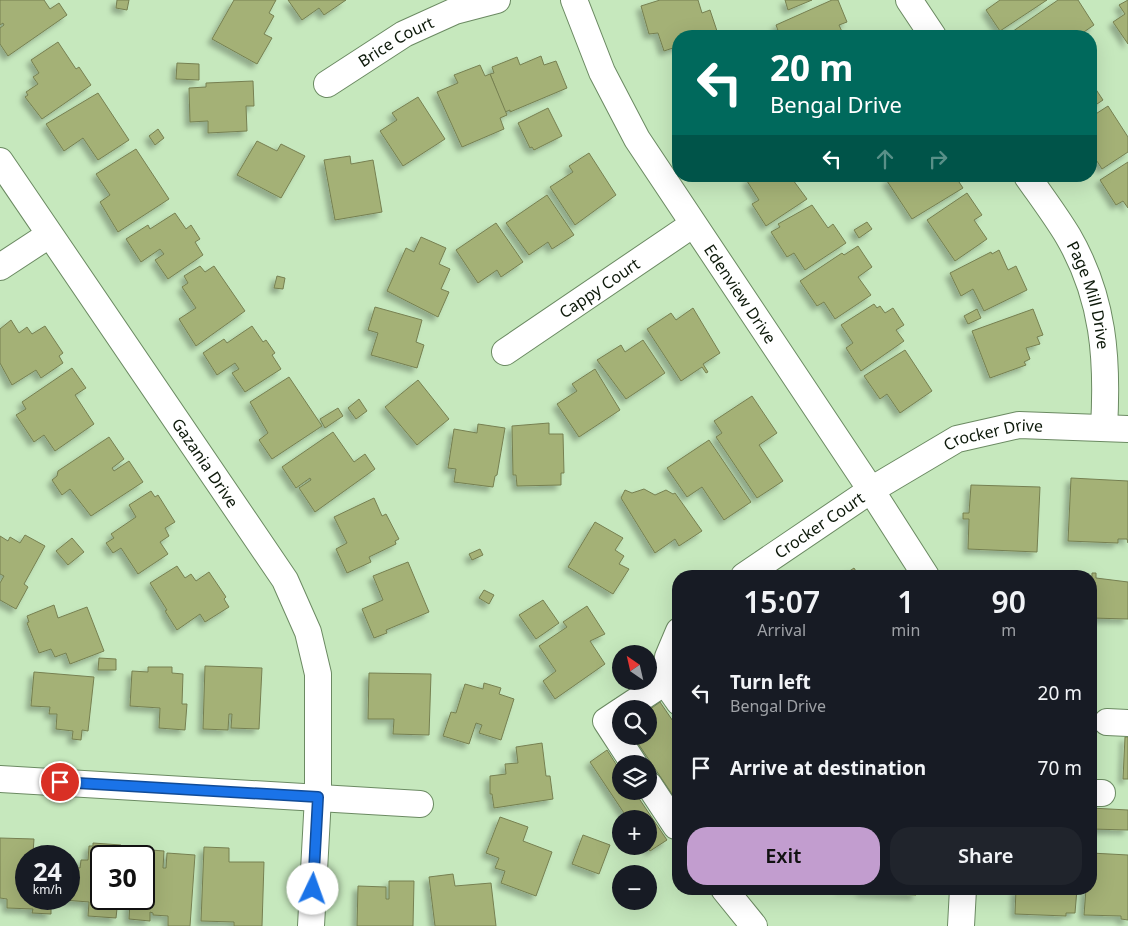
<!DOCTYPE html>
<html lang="en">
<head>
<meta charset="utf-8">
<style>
	body { margin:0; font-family:"Noto Sans",sans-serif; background:#20242c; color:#f1f3f6; height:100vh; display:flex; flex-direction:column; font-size:19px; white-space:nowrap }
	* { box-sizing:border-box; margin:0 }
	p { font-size:16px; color:#9ea1a6 }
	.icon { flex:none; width:28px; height:28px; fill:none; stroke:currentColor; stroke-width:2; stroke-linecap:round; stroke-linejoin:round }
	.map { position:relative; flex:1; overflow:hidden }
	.sheet { position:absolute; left:672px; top:570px; width:425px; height:325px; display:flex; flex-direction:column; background:#171b24; border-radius:20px; box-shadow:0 5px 20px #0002 }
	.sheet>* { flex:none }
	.top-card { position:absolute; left:672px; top:30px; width:425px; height:152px; border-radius:20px; box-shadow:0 5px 20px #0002; background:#00695c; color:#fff; overflow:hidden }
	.needle { width:32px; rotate:326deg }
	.buttons { position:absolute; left:612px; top:645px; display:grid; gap:10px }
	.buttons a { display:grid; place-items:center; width:45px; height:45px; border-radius:50%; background:#171b24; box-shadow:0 5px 20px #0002; font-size:25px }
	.speed { position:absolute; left:15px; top:845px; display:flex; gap:10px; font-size:25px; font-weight:700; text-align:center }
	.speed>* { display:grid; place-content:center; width:65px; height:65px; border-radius:50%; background:#171b24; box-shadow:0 5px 20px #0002; line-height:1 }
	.speed small { font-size:12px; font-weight:400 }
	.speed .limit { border:2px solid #111; border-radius:8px; background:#fff; color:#111 }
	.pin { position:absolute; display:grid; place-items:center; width:42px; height:42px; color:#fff; margin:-21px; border:2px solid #fff; border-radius:50%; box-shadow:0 1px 5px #0007 }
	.me { position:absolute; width:55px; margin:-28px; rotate:3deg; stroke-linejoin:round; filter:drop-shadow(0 0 4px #0008) }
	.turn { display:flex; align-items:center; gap:18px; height:105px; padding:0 15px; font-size:22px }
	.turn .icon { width:65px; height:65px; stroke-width:2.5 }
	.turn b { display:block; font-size:35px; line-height:42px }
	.lanes { display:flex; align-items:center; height:48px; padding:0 15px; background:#0003; justify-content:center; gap:25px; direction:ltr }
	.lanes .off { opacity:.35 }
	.eta { display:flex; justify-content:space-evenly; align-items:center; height:85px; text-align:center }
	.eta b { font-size:30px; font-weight:600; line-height:35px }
	.button { display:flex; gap:10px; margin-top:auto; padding:10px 15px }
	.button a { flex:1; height:58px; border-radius:20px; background:#c29dcf; color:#111; font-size:20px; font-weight:600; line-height:58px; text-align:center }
	.button a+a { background:#20242c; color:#f1f3f6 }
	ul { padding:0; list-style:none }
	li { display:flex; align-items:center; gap:15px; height:75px; padding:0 15px }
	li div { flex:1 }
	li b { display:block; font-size:19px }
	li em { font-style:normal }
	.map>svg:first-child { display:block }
</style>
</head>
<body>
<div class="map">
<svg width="1128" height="926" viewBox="0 0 1128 926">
	<defs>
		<filter id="shadow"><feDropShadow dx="-4.5" dy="4.5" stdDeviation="2.5" flood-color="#0004"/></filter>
	</defs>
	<rect width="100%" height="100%" fill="#c6e8bd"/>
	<!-- building -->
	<g fill="#a4b176" stroke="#768051" filter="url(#shadow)">
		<polygon points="0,0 44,0 50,9 59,3 67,15 8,56 0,44 0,28 4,25 3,23 0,25"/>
		<polygon points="117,0 129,0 127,10 116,8"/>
		<polygon points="234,0 276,0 269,13 274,16 264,34 272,38 257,64 212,39"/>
		<polygon points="288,0 346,0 324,15 319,8 302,20"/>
		<polygon points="660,0 698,0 702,13 710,10 718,34 710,36 679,36 679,46 664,51 658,33 649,34 641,6"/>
		<polygon points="785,0 812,0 788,10"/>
		<polygon points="832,0 838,0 847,22 839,25 844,36 780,36 776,25"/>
		<polygon points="1000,0 1047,0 1000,31 986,10"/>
		<polygon points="1058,0 1078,0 1094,25 1081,34 1082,36 1006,36"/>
		<polygon points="1128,0 1128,44 1113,22 1125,14 1119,5"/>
		<polygon points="58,42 76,69 79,67 91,85 42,119 25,97 28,95 26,92 38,84 33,77 39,73 31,60"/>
		<polygon points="541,56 544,65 556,61 567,88 510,112 510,110 505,112 490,74 494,73 492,67 517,57 520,65"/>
		<polygon points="177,63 199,64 199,80 176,79"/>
		<polygon points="480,65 485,76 490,74 507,115 500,118 504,129 462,147 437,92 458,83 454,75"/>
		<polygon points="253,81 254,106 246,106 247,131 208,133 208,121 190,122 189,88 206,87 206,83"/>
		<polygon points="1091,82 1103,100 1091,108"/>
		<polygon points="98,93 129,140 98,160 83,138 64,151 46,124"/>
		<polygon points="418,97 445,139 403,166 380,131 397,120 392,113"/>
		<polygon points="1108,106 1128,137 1128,152 1102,169 1091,152 1091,117"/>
		<polygon points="548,108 562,136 534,150 532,147 530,148 518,123"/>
		<polygon points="158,129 164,138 155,145 149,136"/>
		<polygon points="257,141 277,151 281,144 305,156 281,198 237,175"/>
		<polygon points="136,149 169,199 118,232 100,202 110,195 96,174"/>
		<polygon points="589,153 616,195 575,225 550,187 573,172 569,166"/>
		<polygon points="350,156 351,164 373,160 382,212 335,220 324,160"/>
		<polygon points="1128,162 1128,208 1123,201 1116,205 1100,180"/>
		<polygon points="754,176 799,176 793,180 807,199 766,226 752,204 759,200 747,181"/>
		<polygon points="894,176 955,176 963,188 912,219 887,181"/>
		<polygon points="967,193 982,215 974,220 987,239 955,261 927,220"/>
		<polygon points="547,195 574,235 552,249 548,242 529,255 506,223"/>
		<polygon points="812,205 828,228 833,224 846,243 805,270 794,253 787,257 771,232 780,227 778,224"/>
		<polygon points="175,213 186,229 191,225 200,239 195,242 203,255 168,279 155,260 164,254 160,249 141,262 126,239 148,225 150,229"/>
		<polygon points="867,222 872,229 859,238 854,230"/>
		<polygon points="496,223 523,262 501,277 497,270 478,283 456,250"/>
		<polygon points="421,237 446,248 439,264 450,269 441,289 449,292 438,317 387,291 406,248 414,252"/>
		<polygon points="858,246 872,267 858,277 871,295 835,319 824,302 817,306 800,281 842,253 844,255"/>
		<polygon points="999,250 1008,270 1016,266 1027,290 984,311 973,289 961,296 950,273 991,252 992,254"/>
		<polygon points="200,266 205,272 214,266 245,311 196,346 179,319 196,308 182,287 188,283 184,276"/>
		<polygon points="277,276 285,278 283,289 274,288"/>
		<polygon points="874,304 877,308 880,306 885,313 893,308 904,325 896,330 904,341 861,371 846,348 853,343 841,325"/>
		<polygon points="375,307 422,320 416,342 424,345 417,368 371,355 378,333 368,330"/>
		<polygon points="693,308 720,353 703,364 708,372 706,373 702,367 681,381 647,329 671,313 676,320"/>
		<polygon points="977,309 981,318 968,324 964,316"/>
		<polygon points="1033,309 1043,335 1037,337 1040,344 1026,348 1030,359 1024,362 1026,365 990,378 972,331"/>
		<polygon points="11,320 19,333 27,327 32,334 45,326 63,353 59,356 63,363 41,378 36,370 12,385 0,363 0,329"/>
		<polygon points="252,326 263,342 266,340 275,353 272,355 281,369 245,392 232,373 239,369 235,363 217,375 203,353 224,339 227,343"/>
		<polygon points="643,340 665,373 626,399 597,360 621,345 625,352"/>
		<polygon points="905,350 932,391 900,413 887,394 880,399 864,376"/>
		<polygon points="72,368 86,388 75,395 94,424 55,451 44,435 34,442 16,415 26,409 22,402"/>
		<polygon points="595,369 620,410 579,437 557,404 577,391 572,384"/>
		<polygon points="289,377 322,426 272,459 259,440 268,433 250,402"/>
		<polygon points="418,380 449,419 417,445 385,407"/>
		<polygon points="752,396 777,433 759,445 783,481 757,498 716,437 722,433 714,421"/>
		<polygon points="359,399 367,411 356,419 348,408"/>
		<polygon points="338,408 343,416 325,428 320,419"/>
		<polygon points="549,423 549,434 563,434 564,473 561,473 561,485 517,486 516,475 513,475 512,426"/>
		<polygon points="478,424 505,428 497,475 495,476 493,487 454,482 456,469 448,468 454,429 477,433"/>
		<polygon points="333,432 354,462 365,454 375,469 315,512 299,488 311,480 310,478 296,488 282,467"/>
		<polygon points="109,437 124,459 112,468 114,471 129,461 143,482 91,516 70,489 62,495 52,480 57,476 58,471"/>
		<polygon points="709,440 751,502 724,520 702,487 687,497 667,468"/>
		<polygon points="1071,478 1128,481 1128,543 1127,539 1118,539 1118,543 1068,541"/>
		<polygon points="971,485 1040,487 1037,552 968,549 969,519 963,519 963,513 969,513"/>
		<polygon points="644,489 655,495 666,490 673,494 675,493 702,531 679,546 675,539 655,553 621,498 625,490 632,493"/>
		<polygon points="151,491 155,497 158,495 175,522 165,528 169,536 160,542 168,554 138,574 121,548 113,553 106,543 114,538 111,534 136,517 129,505"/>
		<polygon points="374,498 382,516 386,514 399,539 395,541 396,544 369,557 371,562 347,573 336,549 347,543 334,517"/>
		<polygon points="595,522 623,538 615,550 624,556 619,564 629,569 613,594 568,567"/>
		<polygon points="25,535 45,546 24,584 28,587 16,609 0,600 0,583 4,576 0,574 0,536 8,541 10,537 20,543"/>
		<polygon points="72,538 84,552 68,565 56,551"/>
		<polygon points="480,549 483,555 472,560 469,554"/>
		<polygon points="408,562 429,612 386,630 387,633 374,638 362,609 383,600 373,576"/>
		<polygon points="177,566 185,578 191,574 196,581 209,572 226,597 224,599 229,607 205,622 200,614 177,630 165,611 167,610 150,583"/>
		<polygon points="854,568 859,576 842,576"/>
		<polygon points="1092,573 1096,573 1096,578 1128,582 1128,619 1091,618"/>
		<polygon points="484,590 494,595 489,604 479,598"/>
		<polygon points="543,600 559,623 536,639 519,615"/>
		<polygon points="54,605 58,618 87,607 104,651 70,664 66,653 55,657 51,649 39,653 27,623 29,622 27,616"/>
		<polygon points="587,606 605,634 590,641 605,664 555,699 543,681 556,671 539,646 567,627 563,622"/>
		<polygon points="99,658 116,659 116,670 98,670"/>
		<polygon points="205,666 262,668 259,729 231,728 232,714 229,714 228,730 203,729"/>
		<polygon points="148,667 172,667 172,673 183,674 182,704 187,704 185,730 159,728 160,708 130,706 132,671 148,672"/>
		<polygon points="34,672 94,677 88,731 82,730 81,740 72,739 73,731 56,729 57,714 49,714 50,707 31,706"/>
		<polygon points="369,673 431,674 429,735 393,734 394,719 368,719"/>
		<polygon points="484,683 501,688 499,694 514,699 501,740 479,733 482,725 476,723 469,744 443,736 451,712 456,713 465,684 483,689"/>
		<polygon points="660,702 679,730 678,803 633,736 649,736 649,710"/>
		<polygon points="1125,737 1128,737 1128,779 1123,779"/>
		<polygon points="542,743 546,776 550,776 553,799 494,808 492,794 490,794 490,776 506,774 505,764 518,763 516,747"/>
		<polygon points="607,750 621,772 621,791 634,791 667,840 650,851 647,846 649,846 649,819 628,819 590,762"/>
		<polygon points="1091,808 1128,810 1128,830 1091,829"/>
		<polygon points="500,817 528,827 523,841 552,852 536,896 501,883 505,871 495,868 499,858 486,853"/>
		<polygon points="583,835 610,845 599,874 572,864"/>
		<polygon points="0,838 34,839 33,853 58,854 58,856 26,856 26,899 56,899 56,901 51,900 51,914 32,913 33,909 7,908 7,899 0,898"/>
		<polygon points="93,843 121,845 121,856 101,856 101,899 118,899 116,918 88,916 89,902 64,900 69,899 69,867 80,868 81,860 88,860 89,846 93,846"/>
		<polygon points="204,847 229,848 229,862 264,862 262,926 234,926 234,922 201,921"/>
		<polygon points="139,849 164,851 163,868 166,868 167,853 195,855 190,926 168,926 168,916 153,915 153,913 150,912 150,921 129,919 130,902 136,903 136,899 144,899 144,856 139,856"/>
		<polygon points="1091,853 1128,855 1128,920 1121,919 1121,916 1084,915 1086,889 1091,889"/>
		<polygon points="453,874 455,886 491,883 496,926 435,926 429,877"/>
		<polygon points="389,881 414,881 413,926 357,926 358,886 386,887 386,899 389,899"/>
		<polygon points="839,889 917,889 916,895 861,892 861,890"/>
		<polygon points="1016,889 1077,889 1075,913 1066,913 1066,916 1015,914"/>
	</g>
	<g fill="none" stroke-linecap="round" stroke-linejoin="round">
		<!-- minor casing -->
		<g stroke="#6b8a62" stroke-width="28">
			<g id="minor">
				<path id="s1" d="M574 0 602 72 637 139 871 490 926 576"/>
				<polyline points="909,0 933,36"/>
				<path id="s2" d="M327 84 404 34 455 11 497 0"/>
				<path id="s3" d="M0 161 285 580 308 632 318 674V797L311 926"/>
				<path id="s4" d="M1027 176C1041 196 1056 216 1068 236 1104 298 1108 359 1104 428"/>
				<polyline points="0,267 49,235"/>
				<path id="s5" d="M505 352 692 225"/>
				<path id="s6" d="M744 576 871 490 957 439 1019 425 1128 429"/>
				<polyline points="665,682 679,702"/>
				<polyline points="624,709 665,682 668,657 679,631"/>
				<polyline points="621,711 606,721 634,764"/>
				<polyline points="1107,722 1128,723"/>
				<polyline points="0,779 420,804"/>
				<polyline points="649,785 676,826 679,824"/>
				<polyline points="1091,793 1102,793"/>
				<polyline points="724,889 754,926"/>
				<polyline points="961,926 963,889"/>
			</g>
		</g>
		<!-- minor -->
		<use href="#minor" stroke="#fff" stroke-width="26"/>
	</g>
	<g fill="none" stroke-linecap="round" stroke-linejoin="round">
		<!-- route casing -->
		<g stroke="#114b97" stroke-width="12">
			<polyline id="route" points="60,782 318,797 313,889"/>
		</g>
		<!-- route -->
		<use href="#route" stroke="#1a73e8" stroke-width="9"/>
	</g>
	<g text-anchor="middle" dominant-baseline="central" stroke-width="5" stroke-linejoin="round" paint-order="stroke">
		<!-- street labels -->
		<g font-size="16" fill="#0c1809" stroke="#fcfffb">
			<text stroke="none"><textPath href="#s2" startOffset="81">Brice Court</textPath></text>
			<text stroke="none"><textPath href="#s5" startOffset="114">Cappy Court</textPath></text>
			<text stroke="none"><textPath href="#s1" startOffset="339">Edenview Drive</textPath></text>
			<text stroke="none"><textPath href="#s4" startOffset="136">Page Mill Drive</textPath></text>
			<text stroke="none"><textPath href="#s6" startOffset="290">Crocker Drive</textPath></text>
			<text stroke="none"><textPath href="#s3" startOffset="365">Gazania Drive</textPath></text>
			<text stroke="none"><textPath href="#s6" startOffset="91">Crocker Court</textPath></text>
		</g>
	</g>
</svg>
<div class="buttons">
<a><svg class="needle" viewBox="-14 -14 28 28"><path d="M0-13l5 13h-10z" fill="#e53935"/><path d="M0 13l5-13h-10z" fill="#9ea1a6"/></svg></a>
<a><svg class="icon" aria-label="search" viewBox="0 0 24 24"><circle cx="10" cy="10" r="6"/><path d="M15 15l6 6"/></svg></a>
<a><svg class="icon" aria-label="layers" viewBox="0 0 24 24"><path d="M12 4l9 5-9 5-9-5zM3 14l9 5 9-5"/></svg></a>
<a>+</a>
<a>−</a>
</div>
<div class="speed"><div>24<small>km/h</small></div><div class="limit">30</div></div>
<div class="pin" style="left:60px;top:782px;background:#d93025"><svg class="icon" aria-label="arrive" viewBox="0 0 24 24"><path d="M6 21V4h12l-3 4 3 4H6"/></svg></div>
<svg class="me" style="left:313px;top:889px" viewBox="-20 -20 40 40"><circle r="19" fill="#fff"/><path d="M0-13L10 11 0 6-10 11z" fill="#1a73e8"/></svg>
<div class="top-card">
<div class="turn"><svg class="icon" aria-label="left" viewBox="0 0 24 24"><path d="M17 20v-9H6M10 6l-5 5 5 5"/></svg><div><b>20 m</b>Bengal Drive</div></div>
<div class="lanes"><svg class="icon" aria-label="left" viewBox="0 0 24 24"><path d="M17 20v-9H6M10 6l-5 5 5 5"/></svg><svg class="icon off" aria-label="ahead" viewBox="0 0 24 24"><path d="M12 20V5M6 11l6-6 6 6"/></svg><svg class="icon off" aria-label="right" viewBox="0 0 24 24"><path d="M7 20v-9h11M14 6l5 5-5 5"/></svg></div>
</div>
<section class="sheet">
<div class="eta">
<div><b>15:07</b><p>Arrival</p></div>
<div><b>1</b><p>min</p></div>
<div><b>90</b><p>m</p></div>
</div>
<ul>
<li><svg class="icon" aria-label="left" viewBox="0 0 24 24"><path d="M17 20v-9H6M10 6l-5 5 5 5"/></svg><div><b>Turn left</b><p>Bengal Drive</p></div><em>20 m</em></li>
<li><svg class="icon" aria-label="arrive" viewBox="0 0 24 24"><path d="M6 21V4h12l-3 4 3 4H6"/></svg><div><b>Arrive at destination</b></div><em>70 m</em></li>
</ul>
<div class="button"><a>Exit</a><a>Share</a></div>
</section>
</div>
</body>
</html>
